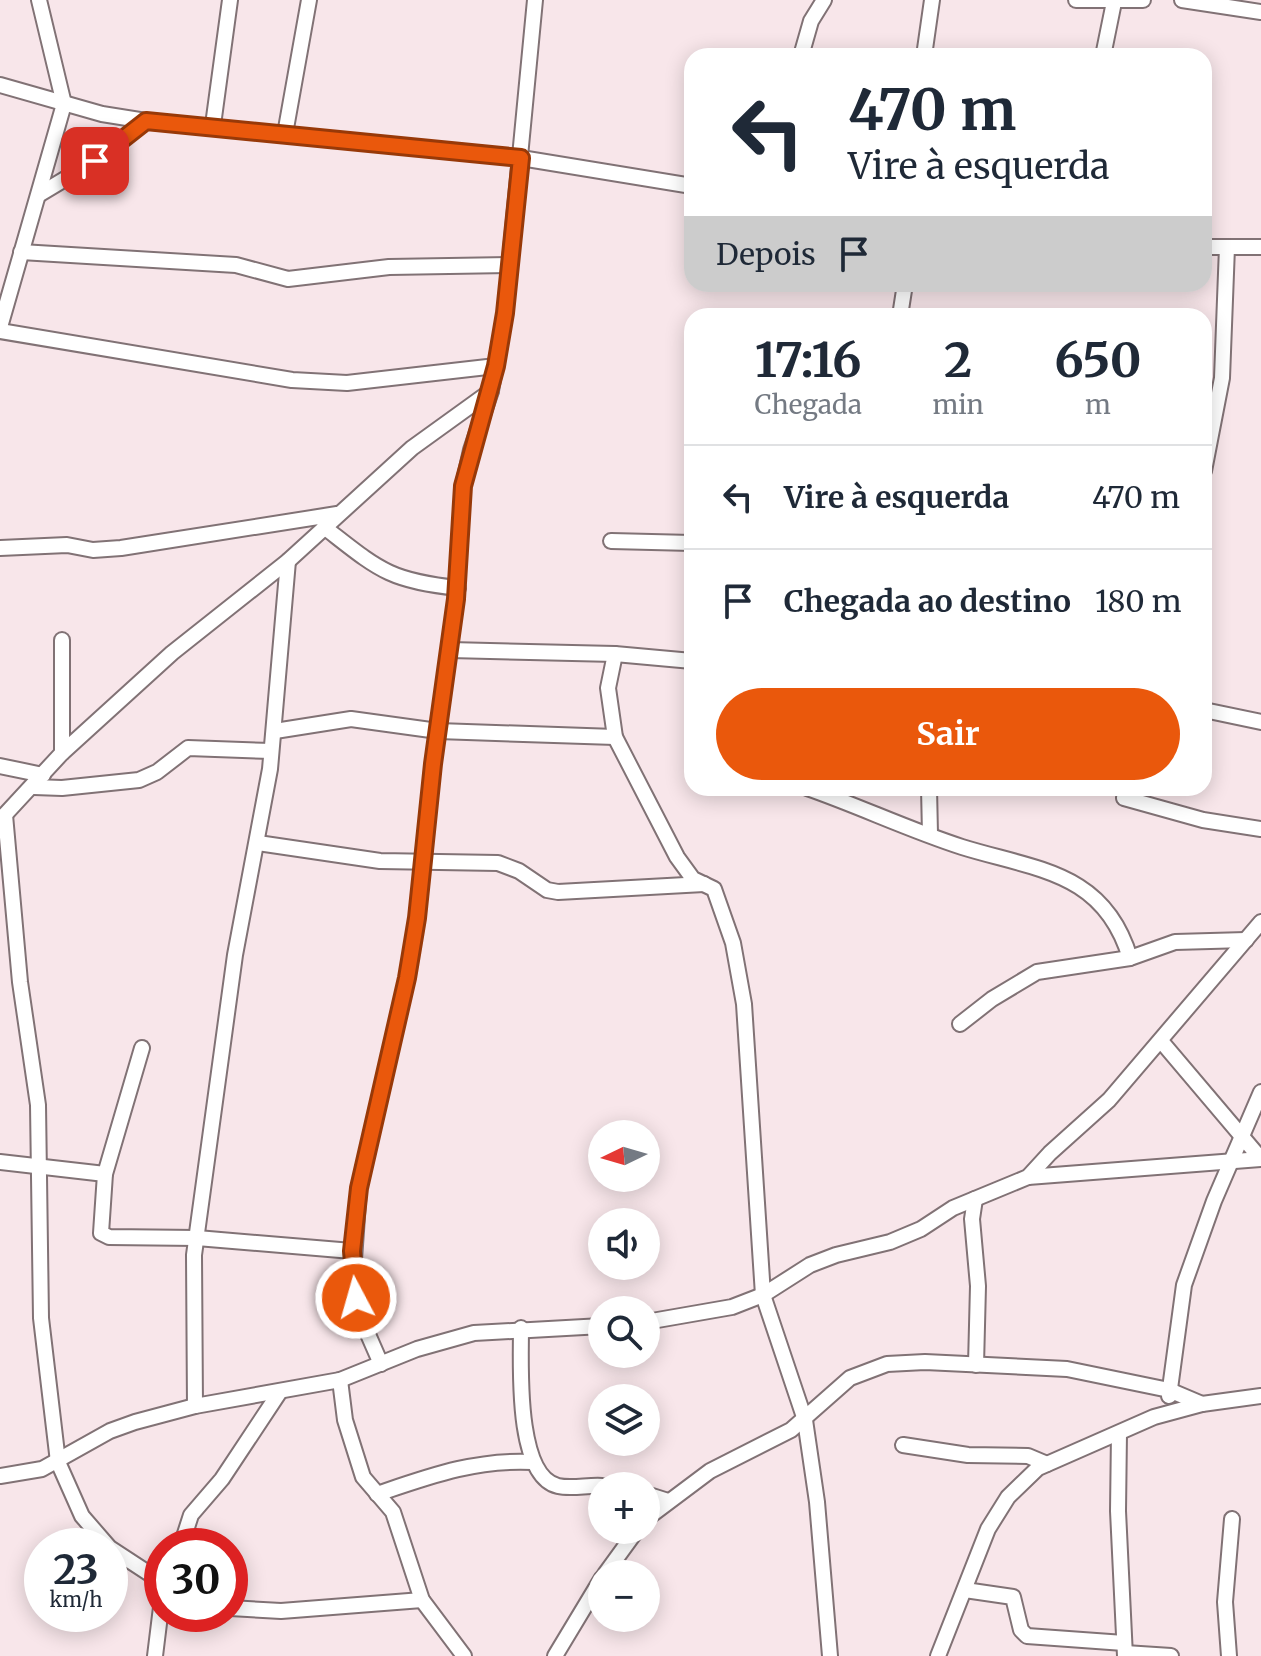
<!DOCTYPE html>
<html lang="pt">
<head>
<meta charset="utf-8">
<style>
	body { margin:0; font-family:Merriweather,serif; background:#f2f2f3; color:#1f2937; height:100vh; display:flex; flex-direction:column; font-size:30px; white-space:nowrap }
	* { box-sizing:border-box; margin:0 }
	p { font-size:26px; color:#747a83 }
	.icon { flex:none; width:44px; height:44px; fill:none; stroke:currentColor; stroke-width:2; stroke-linecap:round; stroke-linejoin:round }
	.map { position:relative; flex:1; overflow:hidden }
	.sheet { position:absolute; left:684px; top:308px; width:528px; height:488px; display:flex; flex-direction:column; background:#fff; border-radius:24px; box-shadow:0 4px 20px #0003 }
	.sheet>* { flex:none }
	.hud { position:absolute; left:684px; top:48px; width:528px; height:244px; border-radius:24px; box-shadow:0 4px 20px #0003; background:#fff; color:#1f2937; overflow:hidden }
	.needle { width:52px; rotate:265deg }
	.controls { position:absolute; left:588px; top:1120px; display:grid; gap:16px }
	.controls a { display:grid; place-items:center; width:72px; height:72px; border-radius:50%; background:#fff; box-shadow:0 4px 20px #0003; font-size:40px }
	.speed { position:absolute; left:24px; top:1528px; display:flex; gap:16px; font-size:40px; font-weight:700; text-align:center }
	.speed>* { display:grid; place-content:center; width:104px; height:104px; border-radius:50%; background:#fff; box-shadow:0 4px 20px #0003; line-height:1 }
	.speed small { font-size:20px; font-weight:400 }
	.speed .limit { border:12px solid #d22; background:#fff; color:#111 }
	.pin { position:absolute; display:grid; place-items:center; width:68px; height:68px; color:#fff; margin:-34px; border-radius:16px; box-shadow:0 4px 12px #0006 }
	.me { position:absolute; width:88px; margin:-44px; rotate:354deg; stroke-linejoin:round; filter:drop-shadow(0 0 6px #0008) }
	.turn { display:flex; align-items:center; gap:28px; height:168px; padding:0 32px; font-size:36px }
	.turn .icon { width:104px; height:104px; stroke-width:2.5 }
	.turn b { display:block; font-size:56px; line-height:68px }
	.then { display:flex; align-items:center; height:76px; padding:0 32px; background:#0003; gap:16px; font-size:30px }
	.eta { display:flex; justify-content:space-evenly; align-items:center; height:136px; text-align:center }
	.eta b { font-size:48px; font-weight:700; line-height:56px }
	.action { display:flex; gap:16px; margin-top:auto; padding:16px 32px }
	.action a { flex:1; height:92px; border-radius:48px; background:#ea580c; color:#fff; font-size:32px; font-weight:700; line-height:92px; text-align:center }
	ul { padding:0; list-style:none }
	li { display:flex; align-items:center; gap:24px; height:104px; padding:0 32px; border-top:2px solid #e0e1e3 }
	li div { flex:1 }
	li b { display:block; font-size:30px }
	li em { font-style:normal }
	.map>svg:first-child { display:block }
</style>
</head>
<body>
<div class="map">
<svg width="1261" height="1656" viewBox="0 0 1261 1656">
	<rect width="100%" height="100%" fill="#f8e6ea"/>
	<g fill="none" stroke-linecap="round" stroke-linejoin="round">
		<!-- street casing -->
		<g stroke="#817275" stroke-width="18">
			<g id="street">
				<polyline points="1076,0 1143,0"/>
				<polyline points="1182,0 1261,12"/>
				<polyline points="801,56 811,21 824,0"/>
				<polyline points="924,56 932,0"/>
				<polyline points="1103,56 1114,2"/>
				<polyline points="0,85 102,114 146,121 521,158 692,186"/>
				<polyline points="213,125 230,0"/>
				<polyline points="285,134 309,0"/>
				<polyline points="40,194 95,161 146,121"/>
				<polyline points="1204,247 1261,247"/>
				<polyline points="21,252 236,265 288,279 389,267 509,265"/>
				<polyline points="900,316 905,284"/>
				<polyline points="0,327 64,104 39,0"/>
				<polyline points="0,331 292,380 347,383 496,366"/>
				<polyline points="1204,471 1222,378 1227,247"/>
				<path d="M324 527C377 568 388 581 458 588"/>
				<polyline points="611,541 692,543"/>
				<polyline points="0,548 67,545 93,550 121,548 337,514"/>
				<polyline points="450,650 615,654 692,661"/>
				<polyline points="615,654 608,688 615,737 677,857 693,879 714,889 733,943 744,1004 763,1295 805,1420 817,1502 830,1656"/>
				<polyline points="1204,710 1261,722"/>
				<polyline points="275,731 351,719 438,731 615,737"/>
				<polyline points="62,753 62,640"/>
				<polyline points="0,766 43,775"/>
				<polyline points="34,787 62,788 139,780 157,772 188,748 271,751"/>
				<path d="M807 788C859 806 909 830 962 847 1036 870 1104 871 1130 958"/>
				<polyline points="929,788 930,834"/>
				<polyline points="1124,798 1203,820 1261,829"/>
				<polyline points="5,815 20,982 38,1105 41,1318 58,1462 82,1516 108,1546"/>
				<polyline points="0,820 62,753 172,653 288,561 412,448 491,391"/>
				<polyline points="258,843 380,861 498,863 519,871 547,890 558,892 704,884"/>
				<polyline points="960,1024 992,999 1037,972 1130,958 1175,942 1246,940"/>
				<polyline points="1161,1041 1261,1159"/>
				<polyline points="142,1048 105,1174 101,1233 109,1237 197,1238 352,1251"/>
				<polyline points="0,1162 105,1174"/>
				<polyline points="1028,1177 1261,1159"/>
				<polyline points="975,1199 972,1219 978,1286 976,1365"/>
				<polyline points="646,1322 732,1307 763,1295 810,1265 836,1255 890,1242 921,1229 953,1208 1028,1177 1050,1153 1109,1100 1261,922"/>
				<path d="M521 1328C521 1363 515 1476 558 1486 571 1489 588 1485 602 1486"/>
				<polyline points="381,1364 360,1316 353,1274 359,1188 407,978 417,918 433,764 456,599 463,486 471,450 491,391 505,313 535,0"/>
				<polyline points="340,1380 345,1420 363,1477 393,1512 422,1600 464,1656"/>
				<polyline points="1169,1396 1184,1285 1214,1201 1261,1092"/>
				<polyline points="195,1406 194,1255 235,955 270,769 288,561"/>
				<polyline points="1119,1433 1118,1511 1125,1656"/>
				<polyline points="903,1445 968,1455 1028,1456 1047,1464"/>
				<polyline points="0,1476 42,1469 110,1431 135,1422 195,1406 340,1380 417,1349 474,1333 602,1326"/>
				<path d="M377 1494C430 1476 476 1459 533 1462"/>
				<polyline points="646,1494 668,1501"/>
				<polyline points="646,1519 710,1471 791,1430 850,1378 887,1364 925,1362 1067,1369 1169,1390 1202,1404"/>
				<polyline points="181,1546 191,1515 222,1479 279,1393"/>
				<polyline points="110,1548 162,1582"/>
				<polyline points="605,1574 637,1530"/>
				<polyline points="965,1590 1013,1597 1021,1630 1027,1636 1124,1643"/>
				<polyline points="230,1608 281,1611 422,1600"/>
				<polyline points="1125,1653 1171,1656"/>
				<polyline points="155,1656 162,1599"/>
				<polyline points="555,1656 602,1578"/>
				<polyline points="938,1656 988,1529 1008,1497 1038,1468 1154,1417 1202,1404 1261,1396"/>
				<polyline points="1229,1656 1225,1602 1232,1519"/>
			</g>
		</g>
		<!-- street -->
		<use href="#street" stroke="#fff" stroke-width="14"/>
	</g>
	<g fill="none" stroke-linecap="round" stroke-linejoin="round">
		<!-- route casing -->
		<g stroke="#983908" stroke-width="20">
			<polyline id="route" points="95,161 146,121 521,158 505,313 496,366 463,486 456,599 433,764 417,918 407,978 359,1188 352,1251 356,1298"/>
		</g>
		<!-- route -->
		<use href="#route" stroke="#ea580c" stroke-width="14"/>
	</g>
</svg>
<div class="controls">
<a><svg class="needle" viewBox="-14 -14 28 28"><path d="M0-13l5 13h-10z" fill="#e53935"/><path d="M0 13l5-13h-10z" fill="#747a83"/></svg></a>
<a><svg class="icon" aria-label="sound" viewBox="0 0 24 24"><path d="M4 9h4l5-4v14l-5-4H4zM17 9q2 3 0 6"/></svg></a>
<a><svg class="icon" aria-label="search" viewBox="0 0 24 24"><circle cx="10" cy="10" r="6"/><path d="M15 15l6 6"/></svg></a>
<a><svg class="icon" aria-label="layers" viewBox="0 0 24 24"><path d="M12 4l9 5-9 5-9-5zM3 14l9 5 9-5"/></svg></a>
<a>+</a>
<a>−</a>
</div>
<div class="speed"><div>23<small>km/h</small></div><div class="limit">30</div></div>
<div class="pin" style="left:95px;top:161px;background:#d93025"><svg class="icon" aria-label="arrive" viewBox="0 0 24 24"><path d="M6 21V4h12l-3 4 3 4H6"/></svg></div>
<svg class="me" style="left:356px;top:1298px" viewBox="-20 -20 40 40"><circle r="17" fill="#ea580c" stroke="#fff" stroke-width="3"/><path d="M0-11L8 9 0 5-8 9z" fill="#fff"/></svg>
<div class="hud">
<div class="turn"><svg class="icon" aria-label="left" viewBox="0 0 24 24"><path d="M17 20v-9H6M10 6l-5 5 5 5"/></svg><div><b>470 m</b>Vire à esquerda</div></div>
<div class="then">Depois<svg class="icon" aria-label="arrive" viewBox="0 0 24 24"><path d="M6 21V4h12l-3 4 3 4H6"/></svg></div>
</div>
<section class="sheet">
<div class="eta">
<div><b>17:16</b><p>Chegada</p></div>
<div><b>2</b><p>min</p></div>
<div><b>650</b><p>m</p></div>
</div>
<ul>
<li><svg class="icon" aria-label="left" viewBox="0 0 24 24"><path d="M17 20v-9H6M10 6l-5 5 5 5"/></svg><div><b>Vire à esquerda</b></div><em>470 m</em></li>
<li><svg class="icon" aria-label="arrive" viewBox="0 0 24 24"><path d="M6 21V4h12l-3 4 3 4H6"/></svg><div><b>Chegada ao destino</b></div><em>180 m</em></li>
</ul>
<div class="action"><a>Sair</a></div>
</section>
</div>
</body>
</html>
